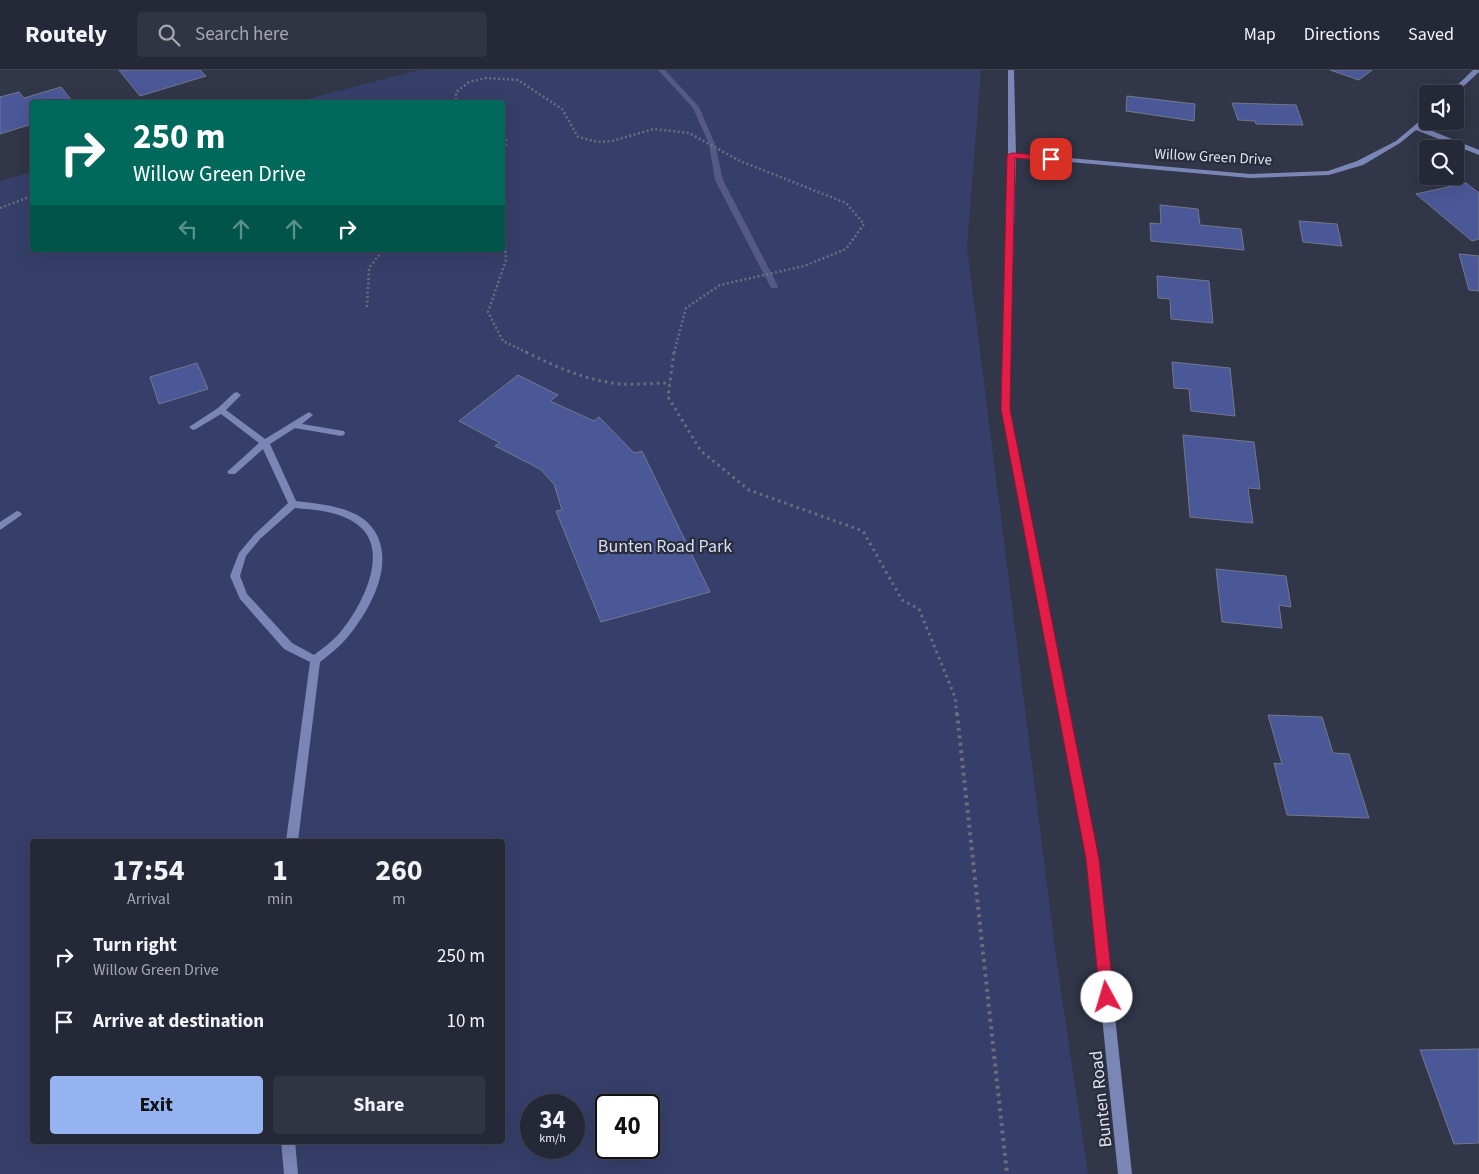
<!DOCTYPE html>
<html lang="en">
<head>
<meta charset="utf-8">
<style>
	body { margin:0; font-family:"Source Sans 3",sans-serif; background:#313442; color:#f1f3f6; height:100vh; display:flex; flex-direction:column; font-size:19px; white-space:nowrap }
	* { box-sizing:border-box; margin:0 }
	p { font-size:16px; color:#a3a6ad }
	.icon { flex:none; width:28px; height:28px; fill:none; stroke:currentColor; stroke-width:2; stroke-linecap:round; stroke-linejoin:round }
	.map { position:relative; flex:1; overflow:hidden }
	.drawer { position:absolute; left:30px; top:769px; width:475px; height:305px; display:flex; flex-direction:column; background:#252836; border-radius:5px; box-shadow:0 5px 20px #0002,0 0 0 1px #424451 }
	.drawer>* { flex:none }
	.guide { position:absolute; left:30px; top:30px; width:475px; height:152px; border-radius:5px; box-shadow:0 5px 20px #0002,0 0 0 1px #424451; background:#00695c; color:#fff; overflow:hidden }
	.tools { position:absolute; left:1419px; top:15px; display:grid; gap:10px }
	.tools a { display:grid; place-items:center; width:45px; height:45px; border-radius:5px; background:#252836; box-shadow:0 5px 20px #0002,0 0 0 1px #424451; font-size:25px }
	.speed { position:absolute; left:520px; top:1024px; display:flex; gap:10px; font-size:25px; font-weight:700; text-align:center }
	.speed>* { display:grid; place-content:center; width:65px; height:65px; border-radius:50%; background:#252836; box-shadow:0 5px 20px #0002,0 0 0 1px #424451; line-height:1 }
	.speed small { font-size:12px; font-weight:400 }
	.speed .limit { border:2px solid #111; border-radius:8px; background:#fff; color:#111 }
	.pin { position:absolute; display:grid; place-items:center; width:42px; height:42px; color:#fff; margin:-21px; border-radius:10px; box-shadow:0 2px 8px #0006 }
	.me { position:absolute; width:55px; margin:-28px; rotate:354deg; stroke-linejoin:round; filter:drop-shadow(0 0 4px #0008) }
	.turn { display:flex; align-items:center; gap:18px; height:105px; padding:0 20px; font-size:22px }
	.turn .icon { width:65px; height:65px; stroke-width:2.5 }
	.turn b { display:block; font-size:35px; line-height:42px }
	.lanes { display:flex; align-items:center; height:48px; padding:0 20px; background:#0003; justify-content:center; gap:25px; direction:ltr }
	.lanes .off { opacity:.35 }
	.eta { display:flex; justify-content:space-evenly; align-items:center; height:85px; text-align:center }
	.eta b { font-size:30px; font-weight:700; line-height:35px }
	.button { display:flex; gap:10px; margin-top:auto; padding:10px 20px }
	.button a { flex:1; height:58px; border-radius:5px; background:#95b2f1; color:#111; font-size:20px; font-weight:700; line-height:58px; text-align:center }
	.button a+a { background:#313442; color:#f1f3f6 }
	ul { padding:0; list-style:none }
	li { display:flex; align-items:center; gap:15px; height:65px; padding:0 20px }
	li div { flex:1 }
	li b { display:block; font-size:19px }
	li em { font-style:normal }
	header { display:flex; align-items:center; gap:30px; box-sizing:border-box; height:70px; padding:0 25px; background:#252836; border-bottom:1px solid #424451 }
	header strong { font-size:24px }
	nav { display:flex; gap:28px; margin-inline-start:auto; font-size:18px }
	.search { width:350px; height:45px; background:#313442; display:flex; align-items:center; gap:12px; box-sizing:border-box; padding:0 18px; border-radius:5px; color:#a3a6ad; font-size:19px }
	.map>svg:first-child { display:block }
</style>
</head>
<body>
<header>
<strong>Routely</strong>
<div class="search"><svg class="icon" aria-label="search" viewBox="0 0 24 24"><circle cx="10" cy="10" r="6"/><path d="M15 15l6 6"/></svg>Search here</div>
<nav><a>Map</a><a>Directions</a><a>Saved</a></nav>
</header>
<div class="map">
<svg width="1479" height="1104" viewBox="0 0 1479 1104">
	<rect width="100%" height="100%" fill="#313648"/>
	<!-- green -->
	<path fill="#363f69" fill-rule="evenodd" d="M419 0H981L967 177 1057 894 1088 1104H0V111L32 102V180H502V32H296ZM32 771H502V1071H32ZM531 1035H574V1078H531ZM606 1035H649V1078H606Z"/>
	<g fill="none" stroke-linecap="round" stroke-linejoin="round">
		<!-- stream -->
		<polygon fill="#545985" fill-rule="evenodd" points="658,0 665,0 699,37 715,74 723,110 778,216 777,218 771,218 770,216 715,110 709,74 693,38"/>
	</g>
	<!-- building -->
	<g fill="#4b5897" stroke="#73788d">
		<polygon points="119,0 200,0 206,6 140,26"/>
		<polygon points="1330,0 1372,0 1359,10"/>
		<polygon points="61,17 73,32 32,32 32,54 0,64 0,27 19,22 24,28"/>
		<polygon points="1127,26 1195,34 1194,51 1126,41"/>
		<polygon points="1232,33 1296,35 1303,55 1256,54 1255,51 1238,50"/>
		<polygon points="1466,113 1479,123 1479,169 1472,171 1416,124"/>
		<polygon points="1160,135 1198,139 1200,155 1241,159 1244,180 1151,171 1150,153 1161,154"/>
		<polygon points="1299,151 1337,154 1342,176 1303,172"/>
		<polygon points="1459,184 1479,186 1479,221 1469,220"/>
		<polygon points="1157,206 1209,211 1213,253 1171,249 1170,229 1158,228"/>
		<polygon points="1172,292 1230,298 1235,346 1191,341 1189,319 1174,318"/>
		<polygon points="197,293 208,319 159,334 150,307"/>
		<polygon points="518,305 558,325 550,331 594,351 599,347 634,383 642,381 710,522 601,552 556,441 562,440 554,414 540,399 495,376 500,373 459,351"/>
		<polygon points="1183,365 1254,372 1260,419 1248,418 1253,453 1190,447"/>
		<polygon points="1216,499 1286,506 1291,537 1279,535 1282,558 1222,552"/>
		<polygon points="1268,645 1322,647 1333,683 1349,684 1369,748 1287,745 1274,693 1282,694"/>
		<polygon points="1479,979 1479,1073 1454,1074 1420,980"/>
	</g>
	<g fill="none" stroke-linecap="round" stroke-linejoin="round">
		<!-- path-far2 -->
		<g stroke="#696e7d" stroke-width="2.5" stroke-dasharray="2 2.5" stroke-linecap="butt">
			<polyline points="460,32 456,30 456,22 469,12 486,8 518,10 562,39 578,67 598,72 612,71 654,59 689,63 740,91 846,133 864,154 846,179 804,196 720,215 686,238 674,283"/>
			<polyline points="502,61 506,69 506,77 502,79"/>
			<polyline points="0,138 32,126"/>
			<polyline points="502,173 505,176 506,190 488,242 503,271 528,283"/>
			<polyline points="367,237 369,198 383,180"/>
		</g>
		<!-- path-far1 -->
		<g stroke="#696e7d" stroke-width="3" stroke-dasharray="2.5 4" stroke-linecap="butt">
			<path d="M526 282C556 297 585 310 620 314 636 315 654 313 670 313"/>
			<polyline points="674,282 668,327 701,381 749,420 863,461 902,530 919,539 955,627 957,644"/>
		</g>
		<!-- path -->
		<polyline stroke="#696e7d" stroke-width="4" stroke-dasharray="3 4.5" stroke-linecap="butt" points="957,643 1007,1104"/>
		<!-- service -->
		<g fill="#7a86b5" fill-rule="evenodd">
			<path d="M237 322 241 325 226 340 265 369 309 342 313 345 302 354 344 361 345 363 344 365 341 366 295 358 270 374 296 431C319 434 348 436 366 451 402 484 371 540 346 569 338 578 329 585 320 592L298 771H286L310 592 284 579 240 529 230 506 239 483 254 465 288 433 263 379 235 404H229L227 402 259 373 221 344 196 359 193 360 189 357 218 338 234 323ZM295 438C316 440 340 441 358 455 392 481 360 540 338 565 331 572 322 579 314 585L292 573 247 524 240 506 246 486 260 469Z"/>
			<polygon points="17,441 20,442 22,444 20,446 0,460 0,452"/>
			<polygon points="281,1071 295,1071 298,1104 284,1104"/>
		</g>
		<!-- minor -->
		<g fill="#7a86b5" fill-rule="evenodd">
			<polygon points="1473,0 1479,0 1479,2 1455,24 1448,24"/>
			<polygon points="1428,44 1428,50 1420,56 1479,80 1479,85 1416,60 1400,73 1363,95 1329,105 1250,108 1012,87 1008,85 1012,83 1250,104 1328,101 1357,91 1396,71"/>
		</g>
		<!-- tertiary -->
		<polygon fill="#7a86b5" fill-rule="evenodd" points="1008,0 1014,0 1016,85 1009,339 1098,789 1132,1104 1118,1104 1086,789 1001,339 1008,85"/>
	</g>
	<!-- route -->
	<polygon fill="#e11d48" stroke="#92132f" points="1012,83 1051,86 1055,89 1051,91 1015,88 1010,339 1099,789 1114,927 1112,931 1107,933 1102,931 1100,927 1086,789 1001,339 1007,85"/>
	<g text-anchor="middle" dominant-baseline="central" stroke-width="4.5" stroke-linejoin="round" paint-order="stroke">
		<!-- far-street labels -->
		<g font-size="15" fill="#dfe2ed" stroke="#282c3d">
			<text transform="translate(1213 87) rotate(3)">Willow Green Drive</text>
		</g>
		<!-- park labels -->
		<g font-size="18" fill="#d8ddf0" stroke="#282c3d">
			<text x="665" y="476">Bunten Road Park</text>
		</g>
		<!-- street labels -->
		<g font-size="18" fill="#dfe2ed" stroke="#282c3d">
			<text transform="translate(1101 1029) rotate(-96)">Bunten Road</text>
		</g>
	</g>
</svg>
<div class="tools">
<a><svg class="icon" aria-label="sound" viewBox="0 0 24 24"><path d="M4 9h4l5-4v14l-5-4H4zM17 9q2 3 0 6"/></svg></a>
<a><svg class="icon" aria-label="search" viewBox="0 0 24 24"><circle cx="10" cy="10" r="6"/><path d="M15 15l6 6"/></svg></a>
</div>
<div class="speed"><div>34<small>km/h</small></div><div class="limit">40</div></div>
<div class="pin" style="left:1051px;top:89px;background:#d93025"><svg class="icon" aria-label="arrive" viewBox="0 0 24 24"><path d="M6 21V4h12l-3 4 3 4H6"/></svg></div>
<svg class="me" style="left:1107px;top:927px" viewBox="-20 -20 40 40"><circle r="19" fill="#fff"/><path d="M0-13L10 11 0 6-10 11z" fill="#e11d48"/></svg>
<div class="guide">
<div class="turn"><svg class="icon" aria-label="right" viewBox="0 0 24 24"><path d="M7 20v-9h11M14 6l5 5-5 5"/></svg><div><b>250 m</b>Willow Green Drive</div></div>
<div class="lanes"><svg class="icon off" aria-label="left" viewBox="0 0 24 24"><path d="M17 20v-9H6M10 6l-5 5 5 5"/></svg><svg class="icon off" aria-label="ahead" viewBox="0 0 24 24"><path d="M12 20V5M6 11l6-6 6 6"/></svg><svg class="icon off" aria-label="ahead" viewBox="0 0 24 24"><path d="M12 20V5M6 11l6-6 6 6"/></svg><svg class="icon" aria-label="right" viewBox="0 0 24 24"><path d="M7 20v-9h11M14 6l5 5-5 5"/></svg></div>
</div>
<section class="drawer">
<div class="eta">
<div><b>17:54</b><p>Arrival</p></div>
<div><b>1</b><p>min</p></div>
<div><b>260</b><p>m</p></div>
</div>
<ul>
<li><svg class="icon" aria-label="right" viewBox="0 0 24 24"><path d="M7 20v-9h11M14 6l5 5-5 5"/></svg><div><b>Turn right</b><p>Willow Green Drive</p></div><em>250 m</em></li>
<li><svg class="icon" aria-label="arrive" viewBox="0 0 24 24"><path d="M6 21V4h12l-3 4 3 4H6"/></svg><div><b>Arrive at destination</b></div><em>10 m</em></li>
</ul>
<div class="button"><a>Exit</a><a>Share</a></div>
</section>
</div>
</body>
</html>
